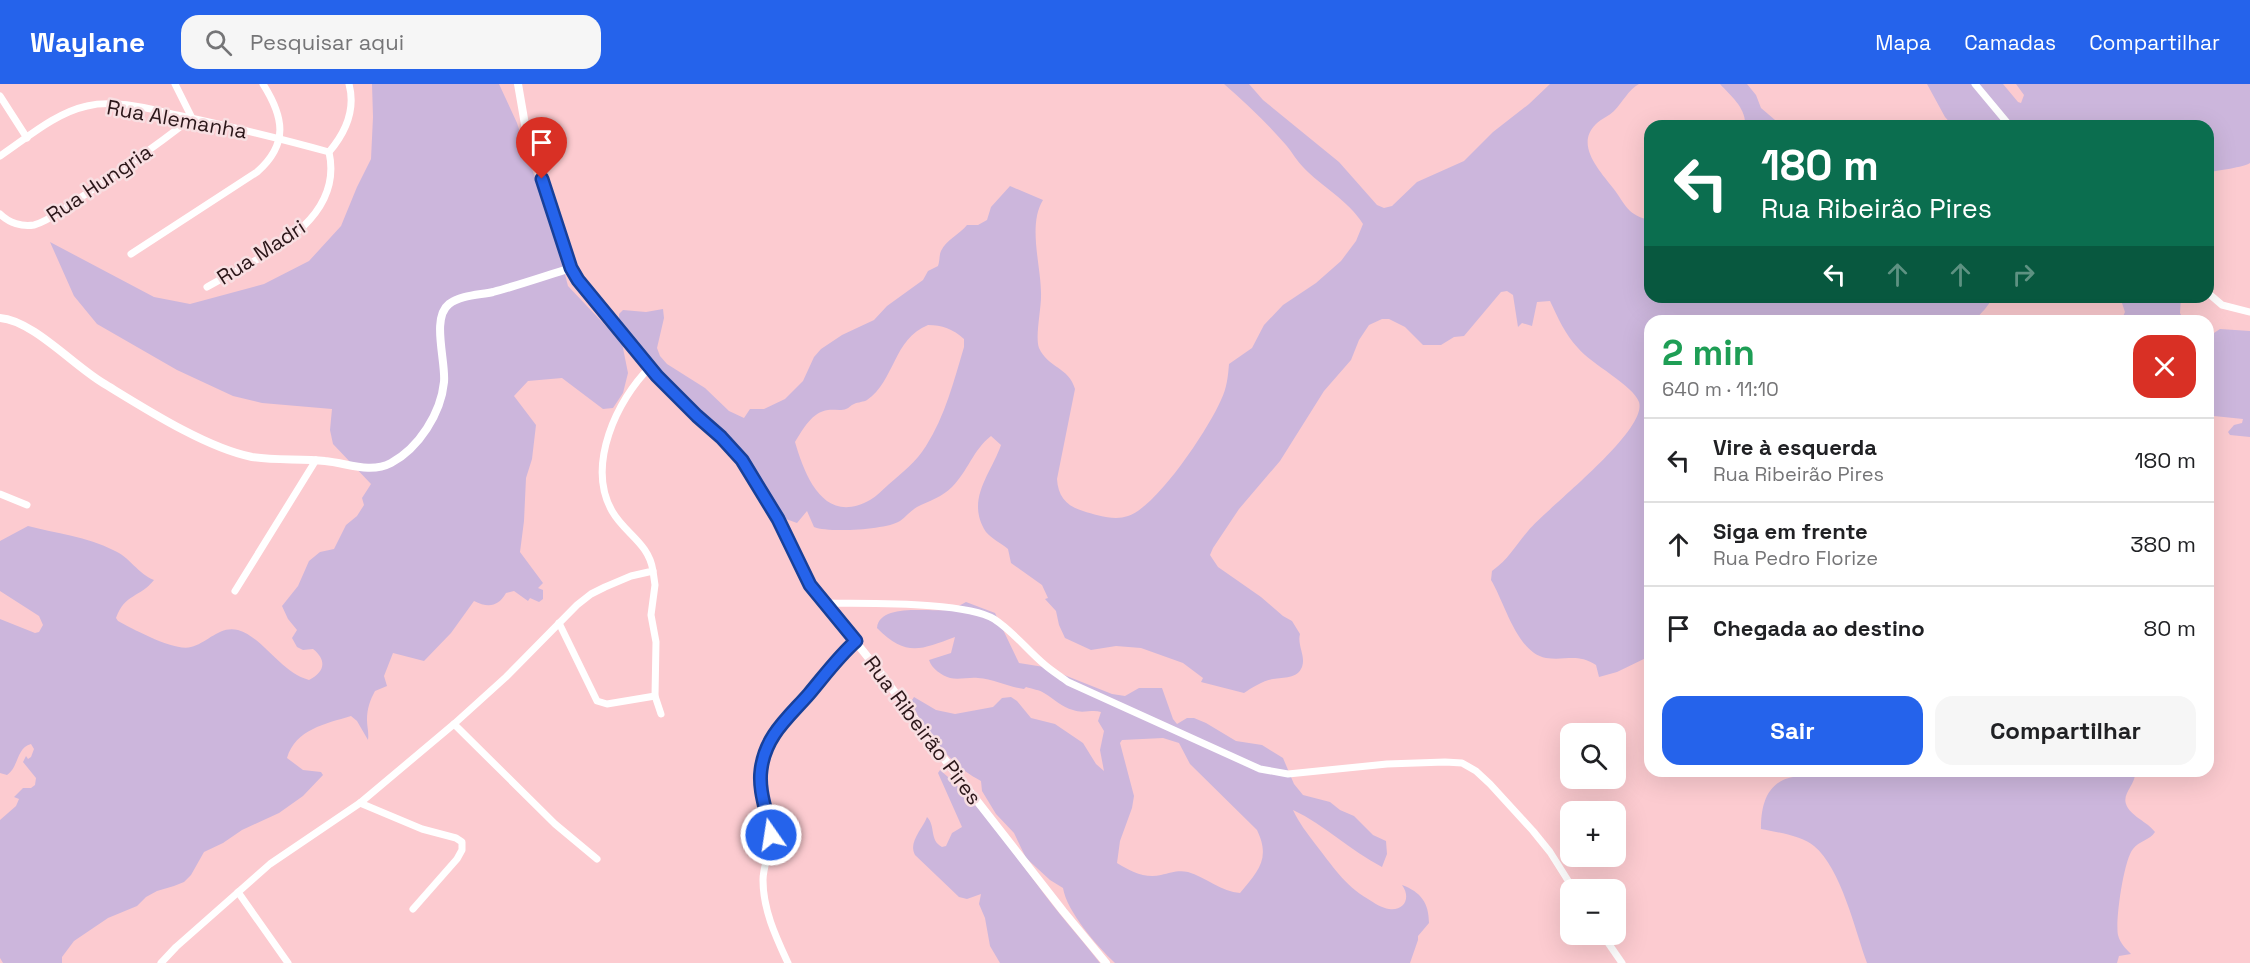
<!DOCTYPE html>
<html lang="pt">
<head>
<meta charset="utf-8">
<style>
	body { margin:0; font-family:"Space Grotesk",sans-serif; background:#f6f6f6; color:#202124; height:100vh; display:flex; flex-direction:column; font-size:22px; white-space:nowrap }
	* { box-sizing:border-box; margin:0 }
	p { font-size:20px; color:#757577 }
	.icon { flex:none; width:33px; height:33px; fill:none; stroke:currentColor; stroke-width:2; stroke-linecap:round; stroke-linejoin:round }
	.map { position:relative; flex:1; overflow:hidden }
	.panel { position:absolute; left:1644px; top:231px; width:570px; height:462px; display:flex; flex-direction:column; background:#fff; border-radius:18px; box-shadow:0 6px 24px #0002 }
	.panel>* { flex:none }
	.hud { position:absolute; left:1644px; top:36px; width:570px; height:183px; border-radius:18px; box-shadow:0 6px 24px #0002; background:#0b6e4f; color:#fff; overflow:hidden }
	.fabs { position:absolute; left:1560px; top:639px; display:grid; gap:12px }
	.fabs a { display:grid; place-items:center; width:66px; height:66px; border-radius:12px; background:#fff; box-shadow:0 6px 24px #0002; font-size:30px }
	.pin { position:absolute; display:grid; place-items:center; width:51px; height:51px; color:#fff; margin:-62px -26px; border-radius:50% 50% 50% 0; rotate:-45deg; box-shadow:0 0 6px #0007 }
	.pin .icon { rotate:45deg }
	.me { position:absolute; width:66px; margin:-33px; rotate:347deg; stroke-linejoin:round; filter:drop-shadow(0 0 4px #0008) }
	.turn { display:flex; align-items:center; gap:21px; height:126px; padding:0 18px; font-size:27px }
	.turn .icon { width:78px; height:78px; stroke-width:2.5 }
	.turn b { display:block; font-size:42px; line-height:51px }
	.lanes { display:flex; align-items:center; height:57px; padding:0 18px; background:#0003; justify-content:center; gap:30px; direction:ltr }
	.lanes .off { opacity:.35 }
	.round { display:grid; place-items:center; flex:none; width:63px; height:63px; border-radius:18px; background:#f6f6f6 }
	.overview { display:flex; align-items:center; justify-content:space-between; height:102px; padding:0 18px }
	h1 { font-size:36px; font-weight:700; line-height:45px; color:#1e9e55 }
	.primary-button { display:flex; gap:12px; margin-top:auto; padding:12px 18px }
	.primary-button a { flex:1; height:69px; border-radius:18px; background:#2563eb; color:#fff; font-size:24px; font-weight:700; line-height:69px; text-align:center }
	.primary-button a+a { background:#f6f6f6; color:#202124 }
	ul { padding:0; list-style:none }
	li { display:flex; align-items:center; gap:18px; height:84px; padding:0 18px; border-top:2px solid #e0e0e0 }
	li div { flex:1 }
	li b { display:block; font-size:22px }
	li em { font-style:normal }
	header { display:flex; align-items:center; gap:36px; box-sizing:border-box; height:84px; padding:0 30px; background:#2563eb; color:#fff }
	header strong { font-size:28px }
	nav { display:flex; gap:33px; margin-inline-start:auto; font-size:21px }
	.search { width:420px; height:54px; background:#f6f6f6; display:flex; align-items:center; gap:15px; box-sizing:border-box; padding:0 21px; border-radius:18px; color:#757577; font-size:22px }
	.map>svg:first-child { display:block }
</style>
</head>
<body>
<header>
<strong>Waylane</strong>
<div class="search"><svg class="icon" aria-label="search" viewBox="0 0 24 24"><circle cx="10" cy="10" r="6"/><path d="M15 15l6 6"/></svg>Pesquisar aqui</div>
<nav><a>Mapa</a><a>Camadas</a><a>Compartilhar</a></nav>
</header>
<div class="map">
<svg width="2250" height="879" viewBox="0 0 2250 879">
	<rect width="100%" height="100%" fill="#fccbd0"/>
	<!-- green -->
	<g fill="#ccb6dc" fill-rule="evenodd">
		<path d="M372 0H499L517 39 559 167 568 202 622 259 628 289 623 309 613 324 603 325 562 294 528 297 514 312 536 341 532 375 526 394 524 437 520 468 543 499 538 504 543 506V515L539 518 530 514 528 517 514 507 506 509C498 523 488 524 474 517L451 549 424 577 393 569 384 592 387 602 375 607C370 616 367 625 367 636 367 643 369 648 368 656L357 637 351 632C325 640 296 645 287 674L303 686 321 688 323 691 303 712 279 729 242 746 223 759 204 768 191 791 184 798 174 802 157 807 146 813 137 822 108 834 74 857 62 873V879H3L0 874V736L16 722 19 715 14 713 23 704H31L35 701 36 694 23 678 26 672 28 675 31 673 34 665 31 660C16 664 19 683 7 691L0 689V535L35 549 39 548 43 541 39 532 0 507V457L28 442C55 449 88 453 113 466 130 473 138 490 154 496 140 514 125 509 116 534L118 537C133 545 175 568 191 563 207 559 220 541 238 546 264 554 280 588 309 596 325 588 327 576 313 565L303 566 297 563 292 554 297 546 288 535 282 522 298 502 309 477 320 468 334 465 346 441 357 432 364 421 362 414 371 400 333 360 330 346 332 325 262 319 233 312 177 286 97 240 74 212 50 158 154 213 190 220 264 200 309 177 341 142 357 103 371 75 373 33Z"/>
		<path d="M1224 0H1249L1263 16 1339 78 1377 121 1384 124 1392 122 1417 98 1464 77 1493 48 1529 20 1550 0H1639C1628 6 1623 18 1614 27 1609 32 1601 35 1596 40 1574 61 1601 88 1613 104 1626 121 1627 131 1650 136V213H1992C1989 223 1981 228 1975 237H1650V572L1617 588 1599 593 1596 581C1577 569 1566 577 1546 574 1517 569 1505 519 1491 496L1492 487C1509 475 1515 462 1528 447 1548 423 1648 347 1639 318 1633 301 1591 280 1578 264 1565 250 1558 234 1550 217L1537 218 1532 242 1522 239 1518 243 1513 211 1507 207 1501 208 1464 252 1454 253 1441 261H1423L1405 243 1389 235H1382L1369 241 1359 256 1351 276 1324 307 1280 377 1239 425 1213 464 1210 471 1218 483 1261 513 1283 532 1292 537 1300 550C1297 561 1306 572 1302 583 1297 595 1284 593 1273 595 1264 596 1251 604 1244 609L1201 598 1203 594 1183 579 1141 564 1116 562 1091 566 1065 554 1059 541 1056 527 1045 515 1048 514 1042 501 1011 479 1008 465C1002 460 991 454 986 448 965 416 991 390 1001 361L991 352C973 366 968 387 952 403 942 413 929 417 917 423 910 427 906 433 900 437 886 446 828 449 814 443L807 427 797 439 786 435 765 403 735 368 659 293 623 245 619 235V230L623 226 646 228 663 225 664 234 657 264 660 272 667 280 705 304 729 327 744 334 750 325H764L785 315 803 297 814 273 821 265 842 251 874 236 887 222 923 196 928 187 938 182C940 177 939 171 941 167 946 156 960 150 967 141H978L987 136 991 123 1010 102 1043 116C1027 142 1042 184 1041 213 1041 226 1035 253 1039 264 1048 284 1069 283 1075 305L1057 395C1058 412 1066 422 1083 427 1096 431 1114 437 1128 432 1157 423 1209 344 1221 316 1227 304 1228 292 1229 280L1252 264 1264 241 1283 221 1316 199 1341 177 1356 157 1363 140C1348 116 1322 103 1303 83 1297 77 1292 68 1286 61 1267 39 1246 19 1224 0ZM928 241C942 241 953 245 964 255V263C954 297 945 332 926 362 916 378 902 389 888 401 882 406 877 412 870 416 824 442 805 392 795 358 803 345 812 328 828 326 833 325 841 327 846 325 849 324 851 321 854 320 858 318 864 318 867 316 895 297 893 255 928 241Z"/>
		<path d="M1720 0H1747L1756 11 1761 24 1782 42H1745C1747 25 1731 12 1720 0Z"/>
		<path d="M1927 0H2003L2018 18 2021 19 2024 11 2016 0H2250V79C2245 83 2216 87 2208 88V42H1953L1945 33Z"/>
		<polygon points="2120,213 2181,213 2180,229 2184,237 2121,237 2125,228"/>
		<polygon points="2220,245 2250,247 2250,353 2230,351 2228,348 2234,341 2242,339 2243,335 2214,332 2208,329 2208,253"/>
		<path d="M966 518 995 529 1019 579 1044 583 1112 610 1125 612 1139 604H1162L1173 635 1177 640 1187 634H1194L1206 639 1236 657 1262 661 1283 674 1294 700 1303 711 1330 718 1340 726 1354 732 1373 751 1386 757 1387 770 1382 783C1351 767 1325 741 1293 726 1299 739 1307 749 1316 761 1332 781 1344 801 1368 815 1374 819 1382 824 1389 825 1405 827 1411 813 1402 801 1421 808 1429 819 1429 839L1418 852V856L1410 879H1115C1097 862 1067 828 1063 804L1050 796 1026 774 1014 749 996 730 982 707 981 697C976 694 970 691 965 687 949 676 914 634 912 616L914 613 936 626 955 630 993 623 1002 614 1011 613 1017 617 1031 634 1055 640 1083 659 1096 680 1104 687 1100 666 1104 647 1098 637 1101 628C1092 625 1083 630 1073 626 1062 623 1054 615 1044 609 1040 606 1032 605 1026 603L1024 605C1008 603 994 595 978 594 969 593 959 596 950 594 941 591 932 585 929 576L951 569 955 553C920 566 906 573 877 544 880 517 935 530 953 525 957 523 962 520 966 518ZM1163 654 1179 659 1190 680 1257 746C1271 775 1258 787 1240 809 1222 808 1205 793 1188 788 1177 786 1171 789 1161 791 1145 795 1130 787 1117 779L1120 757 1132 724 1134 712 1120 659 1122 656Z"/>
		<path d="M940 686C978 718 1006 760 1036 799 1056 827 1079 852 1100 879H1000L990 862 985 834 979 820 981 810 967 815 959 813 915 771C908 758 922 746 927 733 936 742 929 756 942 763L946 762 952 749 962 743 938 689Z"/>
		<path d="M1820 687H2135C2137 699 2122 709 2126 720 2130 732 2148 738 2155 748 2150 756 2139 757 2133 765 2124 775 2115 837 2118 851 2120 859 2126 865 2131 870L2119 872 2117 879H1867C1855 846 1841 784 1814 762 1802 752 1776 748 1761 745 1761 722 1766 698 1793 693 1804 691 1809 693 1820 687Z"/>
	</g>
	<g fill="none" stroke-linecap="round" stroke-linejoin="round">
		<!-- minor -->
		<g stroke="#fff" stroke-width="7">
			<polyline points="1975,0 2010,42"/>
			<polyline points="0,12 27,54"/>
			<path d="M0 72C27 54 55 29 87 22 115 15 150 25 177 31 228 42 279 54 329 68"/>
			<path d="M0 130C9 139 22 143 34 141 47 138 60 127 71 120 112 93 153 64 192 34L175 0"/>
			<path d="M131 170 257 88C289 60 284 33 263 0"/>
			<path d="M207 203C257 174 345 140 329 68 346 48 356 26 349 0"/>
			<polyline points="2208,209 2222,221 2250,228"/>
			<polyline points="0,410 27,421"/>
			<polyline points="653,487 655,501 651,531 656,558 655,612 661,630"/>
			<polyline points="235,507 316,376"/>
			<path d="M827 519C864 520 965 517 994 535 1014 548 1028 567 1045 581 1052 587 1060 592 1068 598L1260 685 1288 690 1387 680 1445 678 1462 679 1476 687 1490 700 1533 747 1550 768 1574 806"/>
			<polyline points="559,539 597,617 607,620 655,612"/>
			<polyline points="454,640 555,740 597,775"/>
			<polyline points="360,719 422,745 456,754 462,758 462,766 457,775 413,825"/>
			<polyline points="238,808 288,879"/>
			<polyline points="1602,850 1622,879"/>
			<path d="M161 879 176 863 270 780 360 719 454 640 506 593 577 521 591 510 605 503 631 492 653 487C649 459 625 450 612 427 586 381 617 316 650 283"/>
			<path d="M788 879C776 853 763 826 763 796 763 781 771 767 771 751 770 730 759 710 760 688 763 653 789 634 810 609 825 591 838 573 856 557"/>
		</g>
		<!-- tertiary -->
		<g stroke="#fff" stroke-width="8">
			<polyline points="518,0 528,58 560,146 571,184 578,196 657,292 721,353 742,376 778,435 810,501 879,587 942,672 1063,827 1106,879"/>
			<path d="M0 234C32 236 74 282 103 299 144 324 206 364 252 373 276 377 301 374 325 377 347 379 370 390 391 379 419 364 441 329 444 298 446 277 431 234 449 220 461 211 480 211 493 208 519 201 545 192 571 184"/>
		</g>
	</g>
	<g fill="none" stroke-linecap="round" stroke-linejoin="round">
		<!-- route casing -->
		<g stroke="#184099" stroke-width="15">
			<path id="route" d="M542 95 571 184 578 196 657 292 697 332 721 353 742 376 778 435 810 501 856 557C838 573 825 591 809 610 788 634 765 652 761 686 758 708 768 730 771 751"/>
		</g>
		<!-- route -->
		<use href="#route" stroke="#2563eb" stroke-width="10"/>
	</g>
	<g text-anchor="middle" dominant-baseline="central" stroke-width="5" stroke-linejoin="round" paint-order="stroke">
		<!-- street labels -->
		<g font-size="21" fill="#2b1619" stroke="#f8dfe2">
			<text transform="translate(177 35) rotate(10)">Rua Alemanha</text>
			<text transform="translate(99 99) rotate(-34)">Rua Hungria</text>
			<text transform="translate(261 168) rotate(-33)">Rua Madri</text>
			<text transform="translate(923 646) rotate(53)">Rua Ribeirão Pires</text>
		</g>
	</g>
</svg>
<div class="fabs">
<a><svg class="icon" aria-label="search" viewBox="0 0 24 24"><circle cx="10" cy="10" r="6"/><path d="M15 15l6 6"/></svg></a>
<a>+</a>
<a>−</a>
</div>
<div class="pin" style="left:542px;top:95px;background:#d93025"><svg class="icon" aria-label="arrive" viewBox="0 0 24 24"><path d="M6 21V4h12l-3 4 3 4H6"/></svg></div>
<svg class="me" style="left:771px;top:751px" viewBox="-20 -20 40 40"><circle r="17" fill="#2563eb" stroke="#fff" stroke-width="3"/><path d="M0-11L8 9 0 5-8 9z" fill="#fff"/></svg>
<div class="hud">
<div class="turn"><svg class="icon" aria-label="left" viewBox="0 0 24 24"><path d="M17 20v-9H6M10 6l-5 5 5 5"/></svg><div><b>180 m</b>Rua Ribeirão Pires</div></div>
<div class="lanes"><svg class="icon" aria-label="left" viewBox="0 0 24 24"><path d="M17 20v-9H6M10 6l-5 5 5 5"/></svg><svg class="icon off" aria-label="ahead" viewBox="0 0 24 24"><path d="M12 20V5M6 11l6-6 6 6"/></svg><svg class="icon off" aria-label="ahead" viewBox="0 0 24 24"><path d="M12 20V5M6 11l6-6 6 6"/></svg><svg class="icon off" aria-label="right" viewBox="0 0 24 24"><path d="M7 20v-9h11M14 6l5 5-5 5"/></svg></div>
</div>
<section class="panel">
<div class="overview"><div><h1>2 min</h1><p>640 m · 11:10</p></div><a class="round" style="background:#d93025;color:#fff"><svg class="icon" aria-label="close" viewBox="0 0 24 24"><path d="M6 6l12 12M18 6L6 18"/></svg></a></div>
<ul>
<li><svg class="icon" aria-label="left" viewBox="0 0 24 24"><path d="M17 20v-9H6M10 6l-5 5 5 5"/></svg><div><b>Vire à esquerda</b><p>Rua Ribeirão Pires</p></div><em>180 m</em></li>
<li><svg class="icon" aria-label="ahead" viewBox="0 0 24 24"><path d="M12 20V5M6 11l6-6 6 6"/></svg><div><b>Siga em frente</b><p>Rua Pedro Florize</p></div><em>380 m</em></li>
<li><svg class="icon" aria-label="arrive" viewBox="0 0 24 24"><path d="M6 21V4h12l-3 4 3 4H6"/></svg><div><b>Chegada ao destino</b></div><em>80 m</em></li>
</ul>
<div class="primary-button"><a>Sair</a><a>Compartilhar</a></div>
</section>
</div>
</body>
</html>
